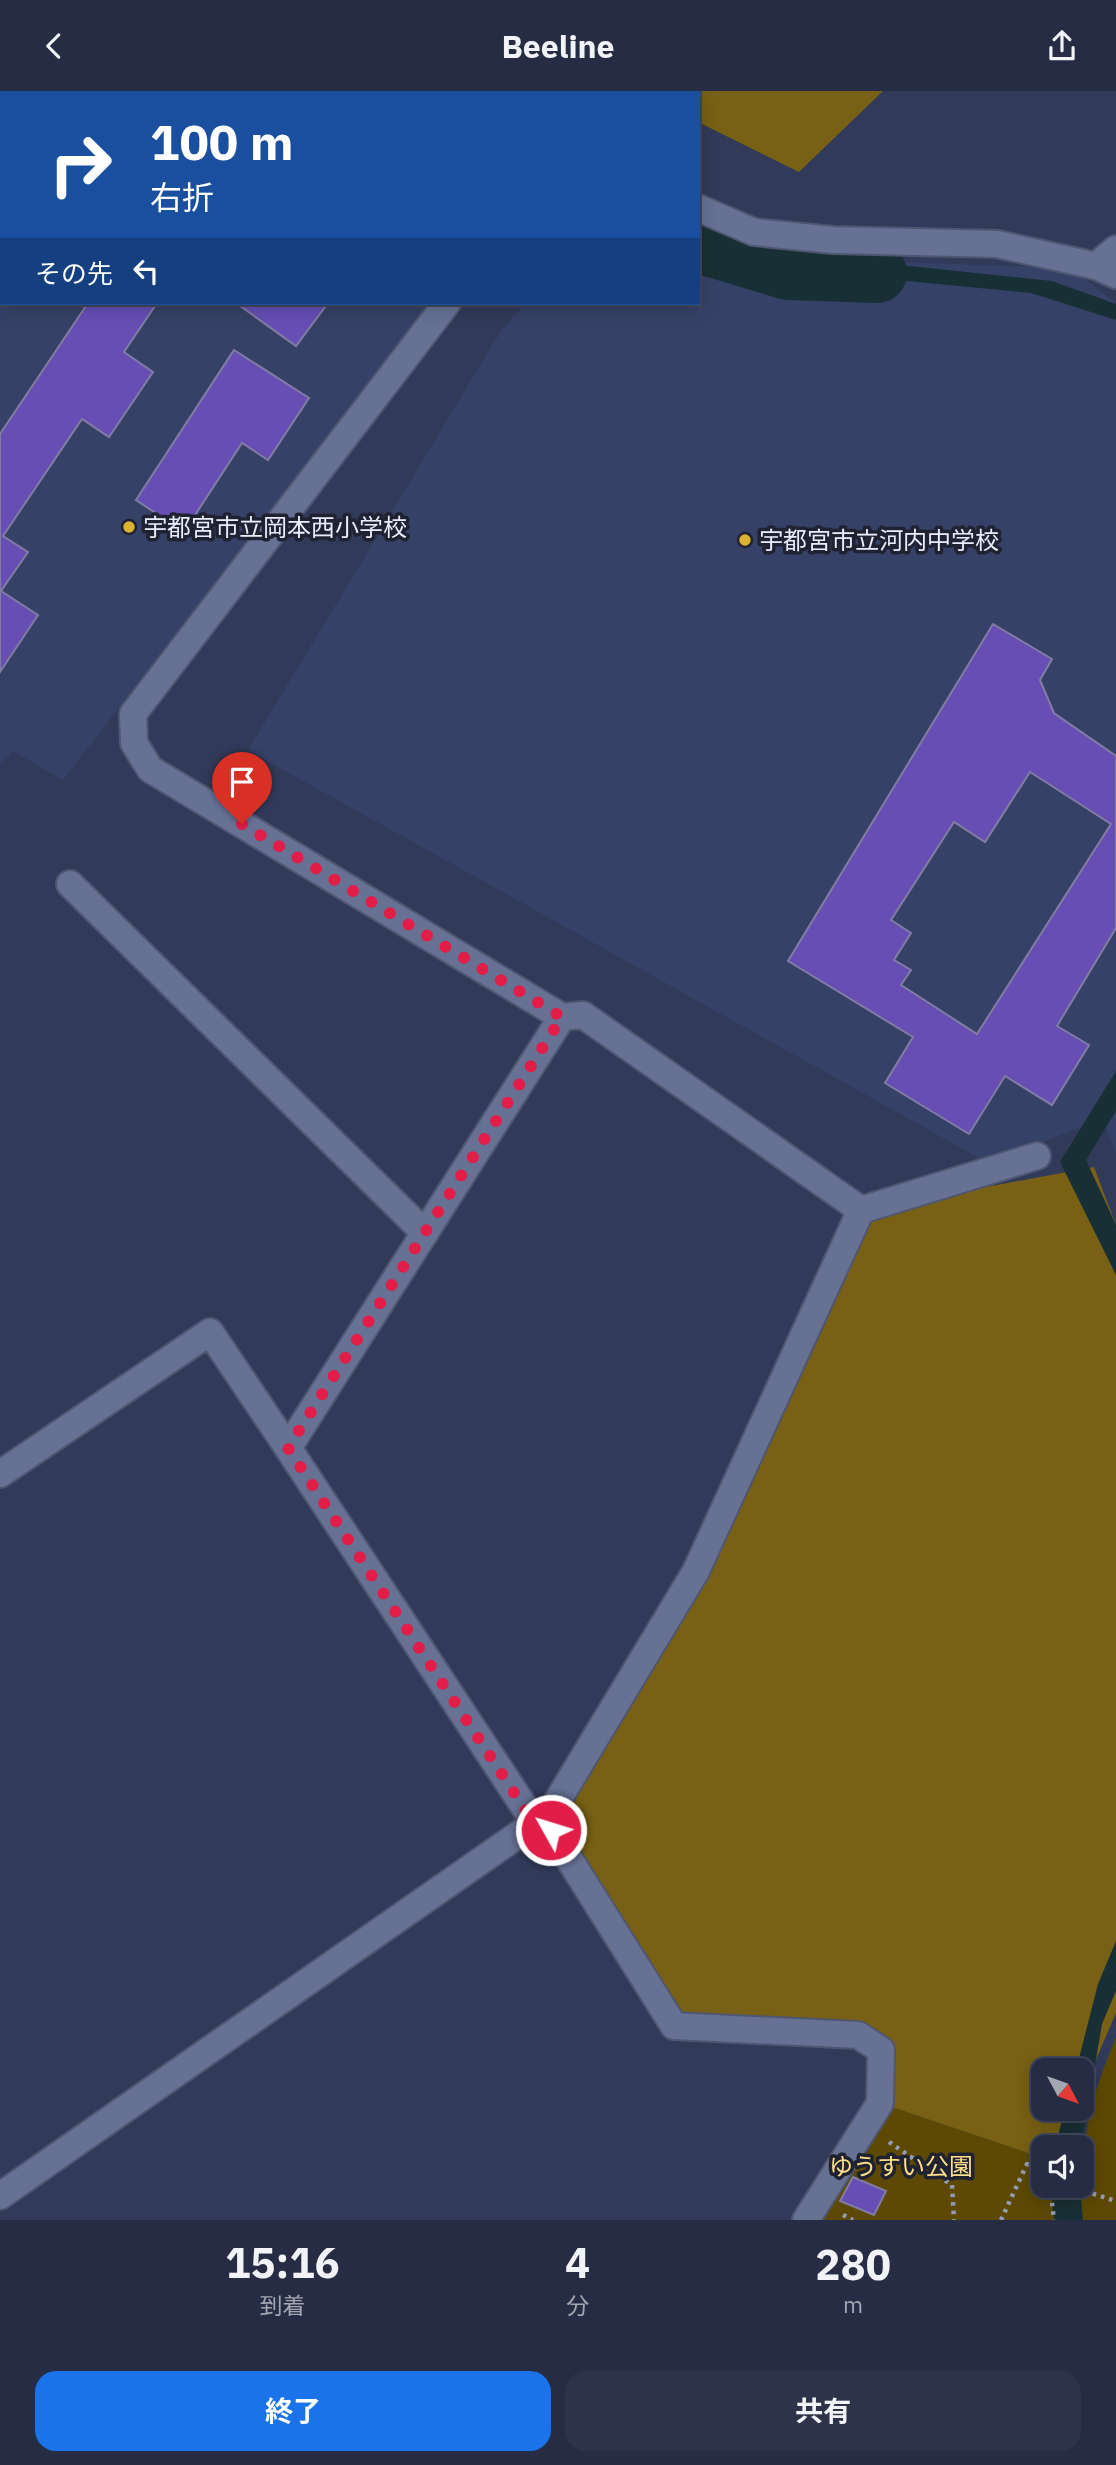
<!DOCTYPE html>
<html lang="ja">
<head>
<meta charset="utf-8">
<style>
	body { margin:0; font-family:"IBM Plex Sans","Noto Sans JP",sans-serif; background:#2d344a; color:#f1f3f6; height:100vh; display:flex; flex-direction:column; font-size:26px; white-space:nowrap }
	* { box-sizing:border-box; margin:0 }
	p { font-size:23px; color:#a3a7b2 }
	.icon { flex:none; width:38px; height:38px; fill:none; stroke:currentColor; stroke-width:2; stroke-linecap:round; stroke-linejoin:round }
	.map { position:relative; height:2129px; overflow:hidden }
	.details { display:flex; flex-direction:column; background:#252c43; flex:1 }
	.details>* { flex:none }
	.top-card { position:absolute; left:0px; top:0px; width:700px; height:214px; box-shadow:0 4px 18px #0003,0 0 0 2px #42485c; background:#1a4fa0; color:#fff; overflow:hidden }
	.needle { width:46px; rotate:131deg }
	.fabs { position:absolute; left:1031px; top:1967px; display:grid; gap:14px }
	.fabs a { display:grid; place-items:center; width:63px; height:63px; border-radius:14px; background:#252c43; box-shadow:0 4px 18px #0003,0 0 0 2px #42485c; font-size:35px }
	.pin { position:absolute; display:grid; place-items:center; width:60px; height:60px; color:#fff; margin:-72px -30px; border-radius:50% 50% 50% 0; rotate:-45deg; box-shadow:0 0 7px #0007 }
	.pin .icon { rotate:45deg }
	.me { position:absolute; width:77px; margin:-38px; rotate:309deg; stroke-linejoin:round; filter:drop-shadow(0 0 5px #0008) }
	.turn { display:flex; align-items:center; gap:24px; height:147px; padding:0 35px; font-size:32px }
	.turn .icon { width:91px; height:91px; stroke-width:2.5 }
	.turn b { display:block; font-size:49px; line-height:60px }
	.then { display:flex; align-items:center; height:66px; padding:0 35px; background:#0003; gap:14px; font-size:26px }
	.eta { display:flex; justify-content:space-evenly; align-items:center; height:119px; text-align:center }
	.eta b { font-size:42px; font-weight:700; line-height:49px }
	.button { display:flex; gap:14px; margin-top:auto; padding:14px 35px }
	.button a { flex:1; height:80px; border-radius:21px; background:#1a73e8; color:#fff; font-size:28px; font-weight:700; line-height:80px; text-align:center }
	.button a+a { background:#2d344a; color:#f1f3f6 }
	header { display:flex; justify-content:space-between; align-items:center; height:91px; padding:0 35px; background:#252c43; font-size:32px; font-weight:700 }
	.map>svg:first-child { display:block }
</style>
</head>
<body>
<header><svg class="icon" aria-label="back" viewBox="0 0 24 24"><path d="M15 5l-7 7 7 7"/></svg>Beeline<svg class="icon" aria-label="share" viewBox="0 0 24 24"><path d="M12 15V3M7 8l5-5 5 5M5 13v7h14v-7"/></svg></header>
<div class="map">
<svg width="1116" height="2129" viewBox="0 0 1116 2129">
	<rect width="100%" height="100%" fill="#313a59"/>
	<!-- built -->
	<g fill="#364167">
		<polygon points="0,0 276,2 2,2 2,212 432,212 63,689 13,660 0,675"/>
		<polygon points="698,149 726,165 1070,177 1116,212 1116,1063 1103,1028 988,1072 248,659 501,240 525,212 698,212"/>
	</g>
	<!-- green -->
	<path fill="#5d4904" d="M1116 1947V2129H806L880 2012 1043 2067V2095H1082C1082 2043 1095 1994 1116 1947Z"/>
	<!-- forest -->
	<g fill="#786114">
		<polygon points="662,0 883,0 799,81 698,31 698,2"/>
		<polygon points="1094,1076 1116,1134 1116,1922 1082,2001 1082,1979 1043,1979 1043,2018 1074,2018 1058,2056 1043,2056 1043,2067 880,2012 881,1960 674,1935 552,1719 696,1480 861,1119"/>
	</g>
	<!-- water -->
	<g fill="#183035">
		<polygon points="698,143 788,162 1052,190 1116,213 1116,229 1031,202 721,172 698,163"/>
		<polygon points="1116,980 1116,1020 1086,1069 1116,1134 1116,1184 1060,1071"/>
		<polygon points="1116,1850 1116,1900 1102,1933 1081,2056 1055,2056 1065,2018 1082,2018 1082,1979 1076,1979 1098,1893"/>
		<polygon points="1051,2095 1080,2095 1083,2129 1054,2129"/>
	</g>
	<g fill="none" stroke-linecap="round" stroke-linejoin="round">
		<!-- river -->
		<polyline stroke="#183035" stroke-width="60" points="698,152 788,179 877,182"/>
	</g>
	<!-- building -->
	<g fill="#664eb5" stroke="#817da2" stroke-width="2" fill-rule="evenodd">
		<polygon points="88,212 157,212 124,261 153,281 109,346 82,328 3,445 28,461 1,500 38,524 0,581 0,343"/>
		<polygon points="236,212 328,212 296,255"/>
		<polygon points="234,259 309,307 268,369 242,352 184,441 136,409"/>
		<path d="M993 533 1052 568 1040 589 1054 622 1116 665V837L1057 935 1089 954 1052 1014 1005 985 969 1043 885 992 913 946 788 870ZM1030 681 1111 733 977 943 901 894 911 879 894 869 911 842 891 829 954 731 985 751Z"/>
		<polygon points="853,2086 886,2100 874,2124 840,2110"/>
	</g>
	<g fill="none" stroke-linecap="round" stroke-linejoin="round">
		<!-- street casing -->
		<g stroke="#4f5670" stroke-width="30">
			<g id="street">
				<polyline points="433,0 433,2"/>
				<polyline points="591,0 592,2"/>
				<polyline points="698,117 754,141 833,149 997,153 1096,175 1116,184"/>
				<polyline points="1096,175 1116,158"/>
				<polyline points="447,212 133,623 134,652 150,678 562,926 583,924 861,1119"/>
				<polyline points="70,793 425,1142"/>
				<polyline points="0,1383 210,1241 288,1357 562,926"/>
				<polyline points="0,2105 535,1732 288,1357"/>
				<polyline points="806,2129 880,2012 881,1959 858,1944 674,1935 551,1739 535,1732 552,1719 696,1480 861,1119 1037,1065"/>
			</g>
		</g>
		<!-- path -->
		<g stroke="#949cb3" stroke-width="4.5" stroke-dasharray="3.5 5" stroke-linecap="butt">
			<polyline points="889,2051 952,2094 954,2129"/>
			<polyline points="1050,2095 1054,2129"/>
			<polyline points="1051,2096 1081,2099 1116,2110"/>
			<polyline points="843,2124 853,2129"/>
			<polyline points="1001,2129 1027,2073 1043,2088"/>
		</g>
		<!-- street -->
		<use href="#street" stroke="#667194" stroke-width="26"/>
	</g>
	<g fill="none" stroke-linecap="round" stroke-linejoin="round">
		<!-- route -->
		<polyline stroke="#e11d48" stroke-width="12" stroke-dasharray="0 21.6" points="242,733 562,926 288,1357 534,1732 551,1739"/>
	</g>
	<!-- markers -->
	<g fill="#dab333" stroke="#1e2231" stroke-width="2.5">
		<circle cx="129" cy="436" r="7"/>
		<circle cx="745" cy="449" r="7"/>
	</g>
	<g text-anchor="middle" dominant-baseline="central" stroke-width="7" stroke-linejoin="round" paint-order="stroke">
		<!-- poi labels -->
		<g font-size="24" fill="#e7edfd" stroke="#1e2231" text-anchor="start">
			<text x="143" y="436">宇都宮市立岡本西小学校</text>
			<text x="759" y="449">宇都宮市立河内中学校</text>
		</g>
		<!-- park labels -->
		<g font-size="24" fill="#fedf87" stroke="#1e2231">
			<text x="901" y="2075">ゆうすい公園</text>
		</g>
	</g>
</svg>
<div class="fabs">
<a><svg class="needle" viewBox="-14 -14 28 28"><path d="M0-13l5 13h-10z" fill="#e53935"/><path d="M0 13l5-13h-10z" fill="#a3a7b2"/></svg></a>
<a><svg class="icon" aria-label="sound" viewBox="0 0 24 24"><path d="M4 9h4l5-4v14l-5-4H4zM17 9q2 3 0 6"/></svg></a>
</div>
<div class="pin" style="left:242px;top:733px;background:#d93025"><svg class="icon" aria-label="arrive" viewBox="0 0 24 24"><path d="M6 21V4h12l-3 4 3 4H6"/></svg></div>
<svg class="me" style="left:551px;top:1739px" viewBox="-20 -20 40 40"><circle r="17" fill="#e11d48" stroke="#fff" stroke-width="3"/><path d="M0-11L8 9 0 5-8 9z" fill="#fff"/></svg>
<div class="top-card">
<div class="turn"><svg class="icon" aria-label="right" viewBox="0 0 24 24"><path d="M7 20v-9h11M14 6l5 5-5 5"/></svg><div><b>100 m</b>右折</div></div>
<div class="then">その先<svg class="icon" aria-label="left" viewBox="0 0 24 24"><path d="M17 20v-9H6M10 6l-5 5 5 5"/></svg></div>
</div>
</div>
<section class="details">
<div class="eta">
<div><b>15:16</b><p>到着</p></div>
<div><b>4</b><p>分</p></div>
<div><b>280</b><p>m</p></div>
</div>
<div class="button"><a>終了</a><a>共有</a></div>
</section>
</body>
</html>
